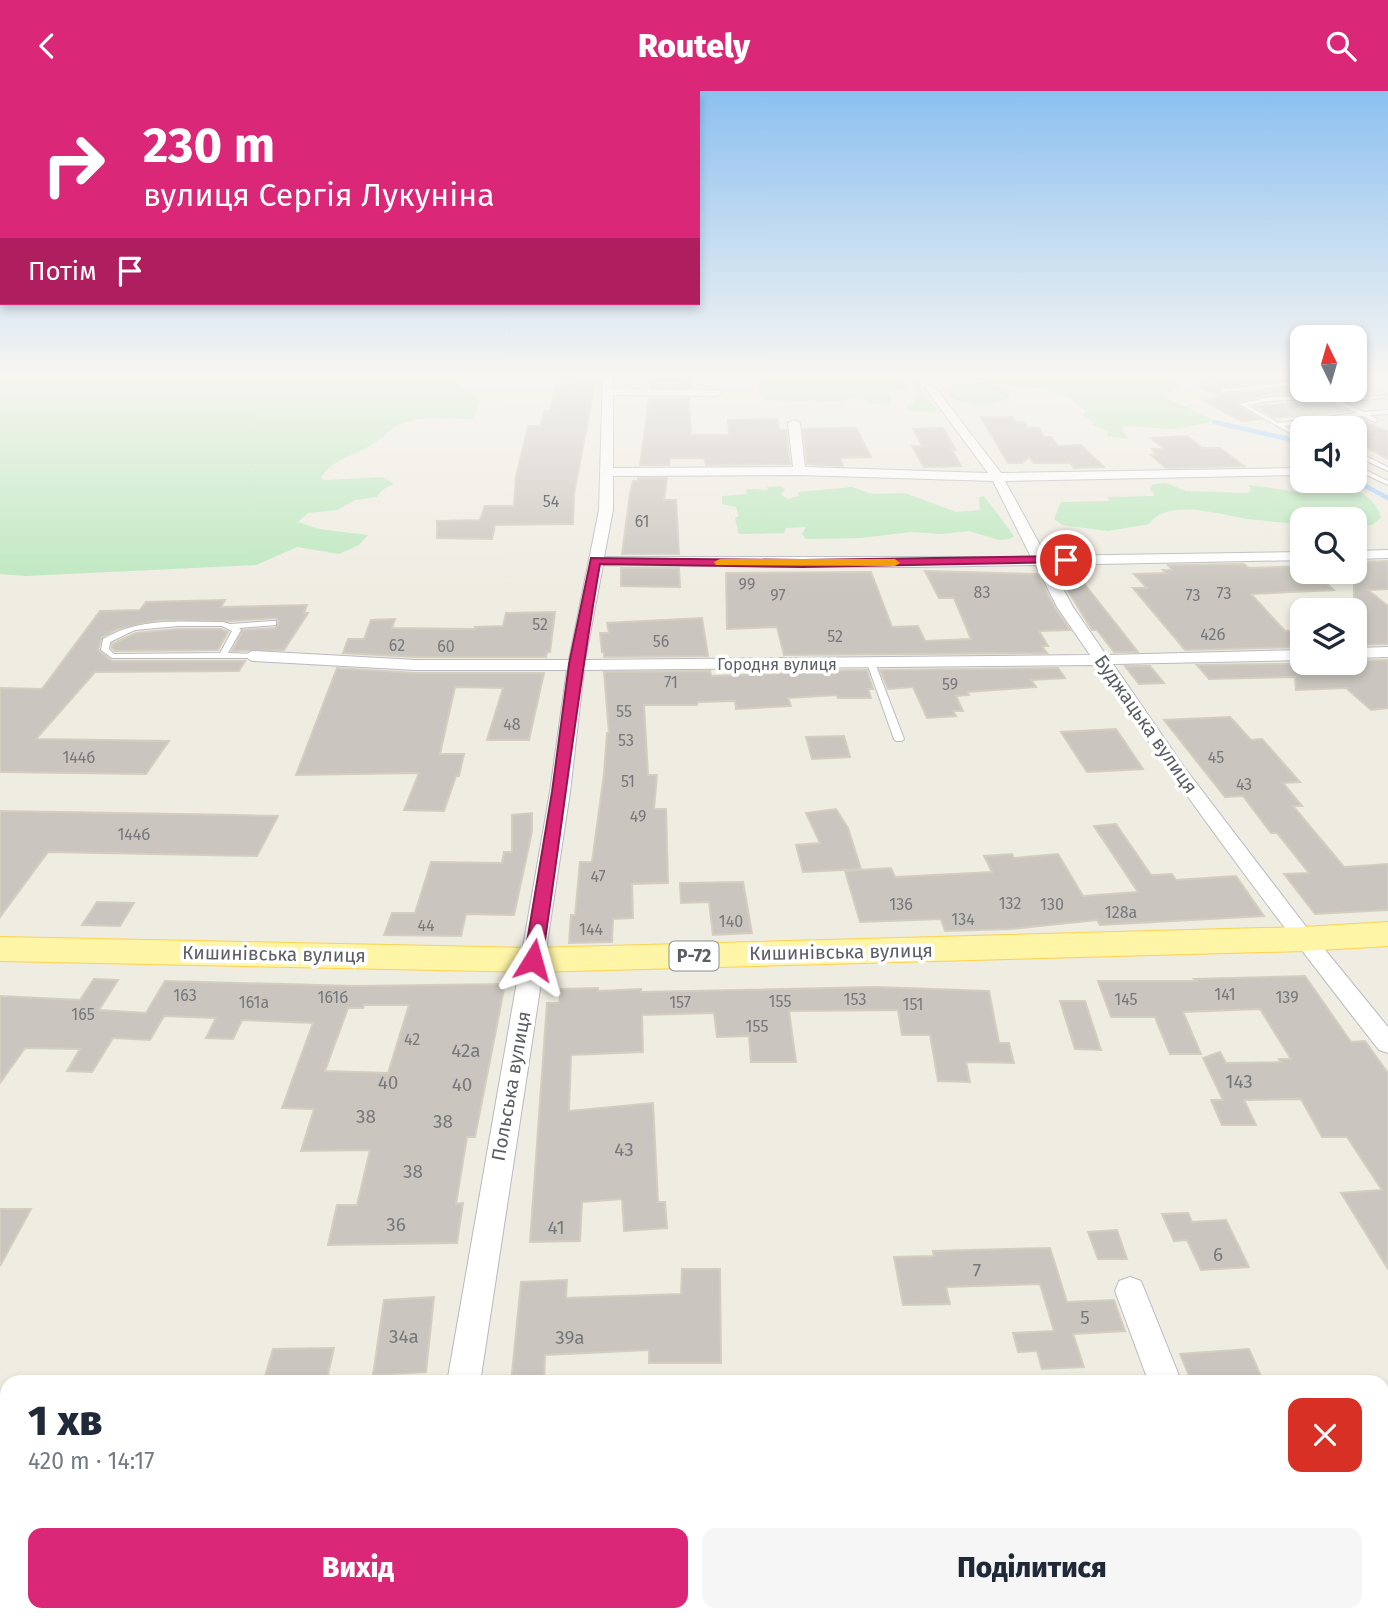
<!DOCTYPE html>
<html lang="uk">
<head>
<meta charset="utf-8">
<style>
	body { margin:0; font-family:"Fira Sans",sans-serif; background:#f6f6f7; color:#1f2937; height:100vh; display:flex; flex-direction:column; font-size:26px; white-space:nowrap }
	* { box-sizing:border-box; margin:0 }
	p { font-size:23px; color:#747a83 }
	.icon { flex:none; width:38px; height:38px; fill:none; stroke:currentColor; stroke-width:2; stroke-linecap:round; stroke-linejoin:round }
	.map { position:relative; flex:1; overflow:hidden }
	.drawer { position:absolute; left:0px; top:1284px; width:1390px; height:247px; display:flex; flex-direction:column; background:#fff; border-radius:21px 21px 0 0; box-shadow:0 4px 10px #0003 }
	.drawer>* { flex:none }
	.guide { position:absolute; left:0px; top:0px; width:700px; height:214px; box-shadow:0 4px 10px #0003; background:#db2777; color:#fff; overflow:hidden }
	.needle { width:46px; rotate:355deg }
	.tools { position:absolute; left:1290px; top:234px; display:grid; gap:14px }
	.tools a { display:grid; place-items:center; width:77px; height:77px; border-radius:14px; background:#fff; box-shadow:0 4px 10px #0003; font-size:35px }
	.pin { position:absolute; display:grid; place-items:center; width:60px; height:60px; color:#fff; margin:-30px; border:4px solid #fff; border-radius:50%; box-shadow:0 2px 7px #0007 }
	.me { position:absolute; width:77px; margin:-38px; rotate:8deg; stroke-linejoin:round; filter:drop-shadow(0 0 5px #0008) }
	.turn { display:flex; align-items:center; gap:24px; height:147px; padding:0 28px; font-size:32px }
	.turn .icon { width:91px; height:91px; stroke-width:2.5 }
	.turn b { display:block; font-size:49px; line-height:60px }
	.then { display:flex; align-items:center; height:66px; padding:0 28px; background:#0003; gap:14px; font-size:26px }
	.round { display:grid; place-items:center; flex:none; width:74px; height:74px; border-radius:14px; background:#f6f6f7 }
	.summary { display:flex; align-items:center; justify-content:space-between; height:119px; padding:0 28px }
	h1 { font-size:42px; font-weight:800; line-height:52px }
	.primary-button { display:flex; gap:14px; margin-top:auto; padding:14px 28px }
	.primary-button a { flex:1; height:80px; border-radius:14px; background:#db2777; color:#fff; font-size:28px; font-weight:800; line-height:80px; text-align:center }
	.primary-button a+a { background:#f6f6f7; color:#1f2937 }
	header { display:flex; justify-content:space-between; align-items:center; height:91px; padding:0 28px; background:#db2777; color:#fff; font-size:32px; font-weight:800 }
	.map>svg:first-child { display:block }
</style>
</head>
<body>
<header><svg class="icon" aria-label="back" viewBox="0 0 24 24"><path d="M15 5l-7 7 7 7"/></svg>Routely<svg class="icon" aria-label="search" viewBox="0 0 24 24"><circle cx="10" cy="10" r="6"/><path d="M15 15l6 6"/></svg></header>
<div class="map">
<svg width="1388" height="1531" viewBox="0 0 1388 1531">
	<rect width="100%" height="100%" fill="#efece2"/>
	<!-- green -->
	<g fill="#bde8bf">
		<path d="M0 283H490L459 291V296L480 309 473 328C450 328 417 323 397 335 386 342 378 351 366 357 346 368 336 367 321 386L324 389 383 386 394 393 382 399 377 406 355 409 337 419 308 422 298 431 319 438 368 444 359 454 339 463 297 456 256 474 26 485 0 483Z"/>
		<polygon points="744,283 914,283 915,285 904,289 912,298 886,301 891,306 889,313 871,312 860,306 836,311 765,309 756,294 762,289"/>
		<polygon points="939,283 1168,283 1179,295 1164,306 1216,330 1175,338 1125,335 1122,339 1128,348 1107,345 1108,340 1092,334 1093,331 1083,324 1086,320 1065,304 1046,298 1004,295 990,290 953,289"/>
		<polygon points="916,290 922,292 922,300 937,318 936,320 913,321 905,315 915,312 915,300 910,293"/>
		<path d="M985 291 1011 300 1010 305C993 319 954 317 943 297L952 298V293Z"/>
		<path d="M1166 392 1186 400 1248 402 1251 398 1248 394C1267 395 1310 406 1327 399L1324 393C1348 395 1375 402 1381 427L1372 434H1355L1354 429H1302V433C1284 432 1266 430 1248 428 1222 424 1167 406 1149 433L1108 440 1062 434 1054 428 1061 411 1110 410 1107 406 1155 405 1150 398 1153 393Z"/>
		<polygon points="780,395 785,398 781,404 788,408 799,405 798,401 852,396 872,403 905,402 956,421 980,419 979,406 984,405 1014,445 1010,448 999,449 969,440 941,443 911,441 861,447 806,448 802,443 806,436 786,437 784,442 739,443 735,427 739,425 736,416 722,413 722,405 747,403 746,398 768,399 767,396"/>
	</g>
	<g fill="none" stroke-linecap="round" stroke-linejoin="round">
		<!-- stream -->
		<g stroke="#a2d2ff" stroke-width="4.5">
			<polyline points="1214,331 1288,348 1302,357"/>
			<polyline points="1354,389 1388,407"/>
		</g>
	</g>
	<!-- building -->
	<g fill="#cac6bf" stroke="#d4cec0" stroke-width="2" fill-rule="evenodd">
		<polygon points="1288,286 1296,290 1286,288 1218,297 1223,304 1286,298 1316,299 1315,303 1269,303 1238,310 1238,315 1260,328 1241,330 1202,309 1223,307 1196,294"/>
		<polygon points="650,287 688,287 689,296 651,296"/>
		<polygon points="595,292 574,403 573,433 495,434 492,448 437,447 437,430 480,429 485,415 514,415 516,386 528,335 541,335 544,320 551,320 556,293"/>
		<polygon points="689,307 691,344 729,344 728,329 777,328 779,339 786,339 790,373 706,374 704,367 670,367 669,374 640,374 649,308"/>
		<polygon points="1325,310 1347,320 1275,327 1255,315"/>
		<polygon points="981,326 1012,326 1015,331 1023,331 1028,337 1039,337 1044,346 1051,346 1058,355 1081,354 1104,376 1074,377 1067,368 1069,372 1034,372 1029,366 1022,372 1008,372"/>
		<polygon points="1360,328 1388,341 1388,368 1354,350 1354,329"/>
		<polygon points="856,337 871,366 840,367 843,375 807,373 803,338"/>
		<polygon points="943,337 956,359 952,359 961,375 924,376 912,355 922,355 913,338"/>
		<polygon points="1187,345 1202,357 1220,357 1244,375 1166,377 1151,364 1157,364 1152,358 1164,358 1151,347"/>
		<polygon points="638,387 667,387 664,409 676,409 679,463 622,463 630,403 633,390 638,390"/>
		<polygon points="1388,470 1388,498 1368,499 1388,515 1388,553 1354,554 1354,471"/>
		<polygon points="1244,473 1249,477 1302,475 1302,481 1314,481 1334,499 1251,503 1285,540 1302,539 1302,556 1185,559 1133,497 1147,497 1134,483 1166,482 1163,479 1172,479 1168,474"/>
		<polygon points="621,477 679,477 680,496 621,495"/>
		<polygon points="925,480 1037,483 1055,517 1070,539 1039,540 1048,555 1042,555 1047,562 784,564 777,536 727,538 726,482 871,481 892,536 918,535 925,550 971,548 954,507 939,507"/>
		<polygon points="1075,481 1120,538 1138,561 1114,561 1097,539 1092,539 1057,482"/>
		<polygon points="225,509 221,516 307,514 304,522 308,522 284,559 232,560 243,539 276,537 279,530 276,527 230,530 161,529 116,539 102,546 98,559 112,570 245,570 239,580 95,581 36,648 169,650 146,683 0,681 0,597 42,598 100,520 140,519 146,511"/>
		<polygon points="555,521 550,561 547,561 546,566 416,566 343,562 348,548 364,548 371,529 395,528 392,537 475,538 475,536 503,535 506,522"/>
		<polygon points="702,527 708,565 604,566 604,561 602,561 600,542 609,542 607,532"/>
		<polygon points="178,538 221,538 228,541 218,559 115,560 112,557 112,553 136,542"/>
		<polygon points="1388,569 1388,617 1371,619 1346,597 1296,599 1295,586 1209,588 1197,574 1354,572 1354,570"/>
		<polygon points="1125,575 1150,575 1164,592 1139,593"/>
		<polygon points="337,577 416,582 544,582 529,649 487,649 503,597 455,596 440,663 464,663 459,685 456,685 444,720 404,719 419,682 296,684"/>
		<polygon points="1058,577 1065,587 1031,589 1036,596 967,601 969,604 956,605 963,620 953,620 956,625 927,627 913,596 888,598 880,579"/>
		<polygon points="867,579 873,598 868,598 871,607 838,607 837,604 788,607 791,615 736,618 735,610 698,611 697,614 644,614 648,684 657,684 654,718 666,718 668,792 632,793 633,827 613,828 612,851 569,852 571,824 575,824 580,771 592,771 604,683 607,642 609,642 604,581 710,580 711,585 788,582 788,580"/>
		<polygon points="1230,626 1251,649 1262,648 1300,691 1283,692 1302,715 1293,715 1344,776 1388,773 1388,819 1315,823 1284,783 1309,782 1277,742 1271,742 1243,705 1225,706 1164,629"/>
		<polygon points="1116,638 1143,678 1087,681 1061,641"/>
		<polygon points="844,645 850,666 812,668 806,646"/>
		<polygon points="836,718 848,737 861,778 803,781 796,754 820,752 806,722"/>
		<polygon points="0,720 238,724 278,725 257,765 48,761 0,826"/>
		<polygon points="532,722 532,741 514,824 466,823 461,845 384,844 392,822 415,822 431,771 502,772 504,761 512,761 512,724"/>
		<polygon points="1116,733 1151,784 1172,783 1176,789 1236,785 1264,825 1100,834 1097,829 1010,838 945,840 941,828 860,831 845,780 891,777 895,786 992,781 984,765 1012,763 1014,767 1058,763 1083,805 1138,801 1094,735"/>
		<polygon points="743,791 752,842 713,844 709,811 681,812 680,792"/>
		<polygon points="97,811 134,812 120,835 82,834"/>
		<polygon points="1305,885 1351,951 1365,950 1388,982 1388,1178 1341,1102 1382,1099 1347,1046 1322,1046 1301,1008 1244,1009 1256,1034 1222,1034 1211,1009 1223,1009 1203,967 1220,961 1226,972 1281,971 1279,968 1291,968 1260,918 1183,921 1201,963 1170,963 1155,926 1111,926 1098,890 1196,890 1194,888"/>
		<path d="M94 888 118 889 99 919 146 922 165 890 356 895 505 893 475 1046H467L456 1113 463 1112 457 1152 328 1154 337 1114H357L370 1059 301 1060 314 1018 282 1017 313 932 242 929 233 948 206 947 216 927 164 925 150 949 113 947 92 981 67 980 80 958 25 957 0 992V905L80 909ZM364 914H409L388 982 325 980 348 917H363Z"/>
		<polygon points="876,896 989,900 999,952 1009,952 1014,972 966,971 970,991 938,990 930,944 902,944 898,919 789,920 796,971 751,971 749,945 717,946 714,922 642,924 643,961 571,964 569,1020 653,1012 658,1111 665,1111 667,1137 624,1140 622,1108 582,1111 580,1150 530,1151 547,912 559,912 561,898 598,897 598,900 641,898 641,901"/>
		<polygon points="1060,910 1085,910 1101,959 1075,958"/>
		<polygon points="0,1118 31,1118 0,1175"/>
		<polygon points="1188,1122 1192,1131 1226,1129 1249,1176 1201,1179 1187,1149 1174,1150 1162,1123"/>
		<polygon points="1117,1139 1127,1168 1098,1168 1088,1141"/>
		<polygon points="1050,1157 1067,1211 1114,1209 1125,1240 1073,1243 1084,1276 1042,1278 1037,1260 1018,1261 1013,1242 1054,1240 1040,1193 946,1196 950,1213 903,1214 894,1166 934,1165 933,1160"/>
		<polygon points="682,1178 720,1178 721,1272 649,1272 649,1259 545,1264 544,1292 511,1292 521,1191 567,1189 566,1207 681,1203"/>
		<polygon points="434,1206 426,1281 373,1284 384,1209"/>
		<polygon points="334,1257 326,1292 263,1292 273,1258"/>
		<polygon points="1249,1258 1264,1292 1192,1292 1180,1263"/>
	</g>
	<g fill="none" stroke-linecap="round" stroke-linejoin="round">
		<!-- service casing -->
		<g stroke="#b8bac0" stroke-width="2">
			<g id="service">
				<polygon points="1286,291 1302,293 1302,297 1286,295 1223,301 1220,299"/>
				<polygon points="1354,291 1358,292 1359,293 1354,295"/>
				<path d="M1320 300 1339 309 1343 307 1386 304 1384 307 1343 311 1364 321 1388 319V323L1370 324 1377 328V330L1375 331 1362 325 1284 335 1302 345V349L1239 313 1270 306 1321 305 1317 302ZM1326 307 1336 312V314H1340L1357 322 1279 332 1247 314 1270 310Z"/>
				<polygon points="1354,359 1388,376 1388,380 1354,364"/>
				<polygon points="1354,373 1388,390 1388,394 1354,378"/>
				<path d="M273 530H276V534L239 537 241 539 228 562 255 563 256 565 252 567H112L101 559 103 548C141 526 181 531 223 531L230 533ZM178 535H222L232 540 220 562 114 563 109 558 110 551 135 539Z"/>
				<polygon points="868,570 871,570 875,572 904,648 902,650 896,650 894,648 867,572"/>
			</g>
		</g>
		<!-- minor casing -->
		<g stroke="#b8bac0" stroke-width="2">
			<g id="minor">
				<path d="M603 283H613V298L717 299 722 302 717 305 613 304V377L793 376 788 332 794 329 800 332 805 376 988 382 925 297 930 294 934 295 1001 382 1300 377 1302 380 1296 384 1005 390 1046 465 1302 461V469L1050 474 1073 516 1106 564 1302 559V569L1113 573 1184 676 1304 833 1388 936V962L1379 959C1281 834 1185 706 1096 574L584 579 570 701 480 1292H447L550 701 567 579H416L252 570 244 565 252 560 416 569H569L599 419ZM799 384 993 390 1031 466H604L613 419V385ZM603 474 912 476 1036 474 1057 516 1090 564 585 569Z"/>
				<polygon points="1388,459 1388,467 1354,468 1354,460"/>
				<polygon points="1388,556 1388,566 1354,567 1354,557"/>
				<polygon points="1130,1186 1141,1190 1182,1292 1149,1292 1115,1200 1119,1190"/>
				<polygon points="410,1524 448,1524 447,1531 409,1531"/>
				<polygon points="1238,1524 1276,1524 1279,1531 1241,1531"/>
			</g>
		</g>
		<!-- primary casing -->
		<g stroke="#fbd24f" stroke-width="2">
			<polygon id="primary" points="1388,831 1388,855 1304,860 533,881 0,870 0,846 533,857 1304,836"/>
		</g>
		<!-- service -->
		<use href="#service" fill="#fff" fill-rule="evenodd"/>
		<!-- minor -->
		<use href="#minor" fill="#fff" fill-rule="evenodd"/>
		<!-- primary -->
		<use href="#primary" fill="#fff5a7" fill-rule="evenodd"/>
	</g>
	<!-- sky -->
	<linearGradient id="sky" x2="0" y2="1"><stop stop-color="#8cc0f1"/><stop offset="0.57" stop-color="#f8f6f2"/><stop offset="1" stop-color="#f8f6f2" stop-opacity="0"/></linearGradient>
	<rect width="1388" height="498" fill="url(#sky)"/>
	<!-- route -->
	<path fill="#db2777" stroke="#8e194d" stroke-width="2" d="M1066 465 1072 469 1070 471 803 476 600 473C577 604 562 737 542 869L539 873H527L524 869 552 701 569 573 591 467 803 469Z"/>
	<!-- slow -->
	<polygon fill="#f59e0b" points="720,468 895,468 900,472 895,475 716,474 714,471"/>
	<g text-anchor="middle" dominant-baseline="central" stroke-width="7" stroke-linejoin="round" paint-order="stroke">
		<!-- number labels -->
		<g font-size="16" fill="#77787b">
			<text x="551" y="410">54</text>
			<text x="642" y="430">61</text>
			<text x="747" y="493">99</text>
			<text x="982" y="501">83</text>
			<text x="1224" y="502">73</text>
			<text x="778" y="504">97</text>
			<text x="1193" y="504">73</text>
			<text x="540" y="533">52</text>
			<text x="1213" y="543">42б</text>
			<text x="835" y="545">52</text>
			<text x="661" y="550">56</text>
			<text x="397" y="554">62</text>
			<text x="446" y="555">60</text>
			<text x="671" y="591">71</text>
			<text x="950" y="593">59</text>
			<text x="624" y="620">55</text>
			<text x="512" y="633">48</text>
			<text x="626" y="649">53</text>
			<text x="79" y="666">144б</text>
			<text x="1216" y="666">45</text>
			<text x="628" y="690">51</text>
			<text x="1244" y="693">43</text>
			<text x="638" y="725">49</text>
			<text x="134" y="743">144б</text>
			<text x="598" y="785">47</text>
			<text x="1010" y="812">132</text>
			<text x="901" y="813">136</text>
			<text x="1052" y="813">130</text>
			<text x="1121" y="821">128а</text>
			<text x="963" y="828">134</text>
			<text x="731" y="830">140</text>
			<text x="426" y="834">44</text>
			<text x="591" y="838">144</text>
			<text x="1225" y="903">141</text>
			<text x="185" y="904">163</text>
			<text x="333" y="906">161б</text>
			<text x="1287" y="906">139</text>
			<text x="855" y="908">153</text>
			<text x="1126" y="908">145</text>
			<text x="780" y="910">155</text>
			<text x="254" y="911">161а</text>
			<text x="680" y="911">157</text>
			<text x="913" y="913">151</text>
			<text x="83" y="923">165</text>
			<text x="757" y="935">155</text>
			<text x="412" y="948">42</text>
		</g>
		<!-- far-street labels -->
		<g font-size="16" fill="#5b5e64" stroke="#fff">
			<text x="777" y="573">Городня вулиця</text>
		</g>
		<!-- shield labels -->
		<rect fill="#fff" stroke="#8c8e92" stroke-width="2" x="669.5" y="850.5" width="49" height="29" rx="5"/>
		<g font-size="18" font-weight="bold" fill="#5b5e64">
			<text x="694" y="865">Р-72</text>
		</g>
		<!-- street labels -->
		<g font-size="19" fill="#5b5e64" stroke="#fff">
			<text transform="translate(1146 633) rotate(55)">Буджацька вулиця</text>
			<text transform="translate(841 861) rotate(-1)">Кишинівська вулиця</text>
			<text transform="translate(274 863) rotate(1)">Кишинівська вулиця</text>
			<text transform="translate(511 995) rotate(-80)">Польська вулиця</text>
		</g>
		<!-- near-number labels -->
		<g font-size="19" fill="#77787b">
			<text x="466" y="959">42а</text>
			<text x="1239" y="990">143</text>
			<text x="388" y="991">40</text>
			<text x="462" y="993">40</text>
			<text x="366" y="1025">38</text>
			<text x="443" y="1030">38</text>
			<text x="624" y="1058">43</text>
			<text x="413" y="1080">38</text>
			<text x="396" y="1133">36</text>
			<text x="556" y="1136">41</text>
			<text x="1218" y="1163">6</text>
			<text x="977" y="1179">7</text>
			<text x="1085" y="1226">5</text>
			<text x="404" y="1245">34а</text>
			<text x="570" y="1246">39а</text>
		</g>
	</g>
</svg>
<div class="tools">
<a><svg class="needle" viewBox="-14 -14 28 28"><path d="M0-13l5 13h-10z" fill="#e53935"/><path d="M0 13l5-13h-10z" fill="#747a83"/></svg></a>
<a><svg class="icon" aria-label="sound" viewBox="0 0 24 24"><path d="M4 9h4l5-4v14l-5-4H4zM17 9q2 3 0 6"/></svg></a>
<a><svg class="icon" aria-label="search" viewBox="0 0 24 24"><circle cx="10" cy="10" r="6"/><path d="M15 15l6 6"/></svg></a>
<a><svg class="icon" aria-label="layers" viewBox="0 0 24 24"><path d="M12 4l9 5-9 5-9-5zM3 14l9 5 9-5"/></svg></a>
</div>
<div class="pin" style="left:1066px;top:469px;background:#d93025"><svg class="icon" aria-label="arrive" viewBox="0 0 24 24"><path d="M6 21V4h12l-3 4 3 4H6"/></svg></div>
<svg class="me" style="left:533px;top:869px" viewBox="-20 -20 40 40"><path d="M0-17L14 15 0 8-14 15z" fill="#db2777" stroke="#fff" stroke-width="4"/></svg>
<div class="guide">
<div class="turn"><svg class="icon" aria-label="right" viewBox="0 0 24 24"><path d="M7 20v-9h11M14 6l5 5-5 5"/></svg><div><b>230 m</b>вулиця Сергія Лукуніна</div></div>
<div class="then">Потім<svg class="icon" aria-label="arrive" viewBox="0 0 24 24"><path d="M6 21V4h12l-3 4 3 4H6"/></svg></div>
</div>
<section class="drawer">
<div class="summary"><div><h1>1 хв</h1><p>420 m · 14:17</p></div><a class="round" style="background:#d93025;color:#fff"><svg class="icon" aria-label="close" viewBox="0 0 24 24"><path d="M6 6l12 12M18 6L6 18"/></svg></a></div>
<div class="primary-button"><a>Вихід</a><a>Поділитися</a></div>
</section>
</div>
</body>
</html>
